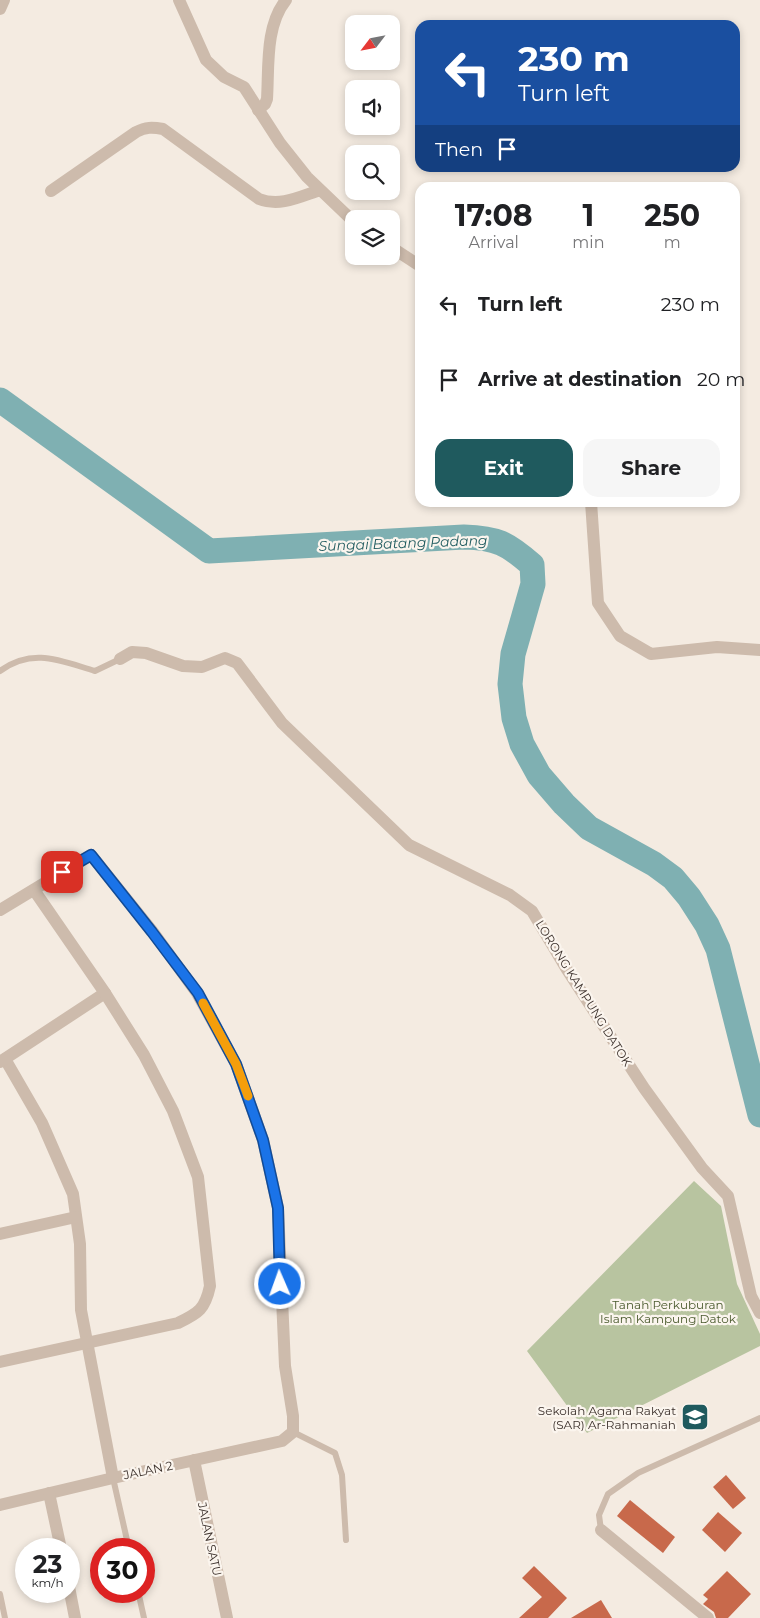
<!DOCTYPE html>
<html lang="en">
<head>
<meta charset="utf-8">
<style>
	body { margin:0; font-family:Montserrat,sans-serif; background:#f6f6f6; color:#202124; height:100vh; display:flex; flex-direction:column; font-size:19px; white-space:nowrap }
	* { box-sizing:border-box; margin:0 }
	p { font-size:16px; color:#757577 }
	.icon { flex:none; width:28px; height:28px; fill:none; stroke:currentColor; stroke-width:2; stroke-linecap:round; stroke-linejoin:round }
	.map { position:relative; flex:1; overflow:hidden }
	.details { position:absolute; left:415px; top:182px; width:325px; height:325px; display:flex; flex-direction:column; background:#fff; border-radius:15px; box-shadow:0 2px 8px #0003 }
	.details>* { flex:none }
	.banner { position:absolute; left:415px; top:20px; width:325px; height:152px; border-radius:15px; box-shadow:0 2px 8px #0003; background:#1a4fa0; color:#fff; overflow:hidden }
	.needle { width:32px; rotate:238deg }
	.controls { position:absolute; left:345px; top:15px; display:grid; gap:10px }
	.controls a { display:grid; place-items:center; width:55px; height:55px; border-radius:10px; background:#fff; box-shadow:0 2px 8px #0003; font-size:25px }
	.speed { position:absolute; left:15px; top:1538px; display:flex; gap:10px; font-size:25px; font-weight:700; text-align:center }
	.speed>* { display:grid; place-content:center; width:65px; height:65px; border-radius:50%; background:#fff; box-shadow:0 2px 8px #0003; line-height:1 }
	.speed small { font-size:12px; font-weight:400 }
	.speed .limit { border:8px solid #d22; background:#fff; color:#111 }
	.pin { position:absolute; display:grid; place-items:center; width:42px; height:42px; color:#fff; margin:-21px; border-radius:10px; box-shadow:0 2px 8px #0006 }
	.me { position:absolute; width:55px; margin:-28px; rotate:358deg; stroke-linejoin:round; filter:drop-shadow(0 0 4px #0008) }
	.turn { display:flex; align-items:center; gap:18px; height:105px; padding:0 20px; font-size:22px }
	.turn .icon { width:65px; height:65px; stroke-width:2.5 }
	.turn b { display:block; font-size:35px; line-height:42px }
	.then { display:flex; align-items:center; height:48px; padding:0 20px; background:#0003; gap:10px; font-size:19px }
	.eta { display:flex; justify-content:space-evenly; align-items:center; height:85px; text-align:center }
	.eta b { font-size:30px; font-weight:700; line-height:35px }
	.action { display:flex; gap:10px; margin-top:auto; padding:10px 20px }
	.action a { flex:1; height:58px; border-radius:15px; background:#1f5a5e; color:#fff; font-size:20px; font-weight:700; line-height:58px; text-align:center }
	.action a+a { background:#f6f6f6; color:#202124 }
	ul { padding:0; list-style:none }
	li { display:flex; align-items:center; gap:15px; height:75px; padding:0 20px }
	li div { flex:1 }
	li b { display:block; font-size:19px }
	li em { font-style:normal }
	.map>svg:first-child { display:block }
</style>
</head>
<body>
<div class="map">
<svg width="760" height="1618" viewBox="0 0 760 1618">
	<rect width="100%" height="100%" fill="#f4ebe1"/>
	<!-- green -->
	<polygon fill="#b8c4a0" points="694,1181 721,1206 737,1284 760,1334 760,1346 587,1433 527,1351"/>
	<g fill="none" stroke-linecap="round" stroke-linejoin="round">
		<!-- river -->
		<path stroke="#7fb0b2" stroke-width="25" d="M0 400 209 551 464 537C497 538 507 543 532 565L533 584 513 654 510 684 514 718 522 744 539 775 564 804 589 828 654 864 673 878 689 897 707 925 718 949 760 1115"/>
	</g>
	<!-- building -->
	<g fill="#c8694b">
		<polygon points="726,1475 746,1498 733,1509 713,1487"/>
		<polygon points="630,1500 675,1537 663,1553 617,1516"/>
		<polygon points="718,1512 742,1533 725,1552 702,1530"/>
		<polygon points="534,1566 567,1598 548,1618 519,1618 542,1597 522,1578"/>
		<polygon points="727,1571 751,1594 728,1618 716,1618 714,1612 703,1604 708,1599 703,1595"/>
		<polygon points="601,1600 612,1618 571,1618"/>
	</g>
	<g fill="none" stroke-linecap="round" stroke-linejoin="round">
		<!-- service -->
		<g stroke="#cdbbac" stroke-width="6">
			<path d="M0 671C33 647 61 661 95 671L120 659"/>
			<polyline points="293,1432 335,1453 342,1475 346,1540"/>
			<polyline points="113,1478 129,1549"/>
			<polyline points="601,1530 599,1515 608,1494 638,1473 760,1418"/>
			<polyline points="138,1591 144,1618"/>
			<polyline points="0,1594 5,1618"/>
		</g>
		<!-- minor -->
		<g stroke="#cdbbac" stroke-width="12">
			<polyline points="0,9 4,0"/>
			<path d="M258 110 265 104 267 99C269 67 265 26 286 0"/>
			<path d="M51 191 136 132C146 127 152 127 163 129L259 199C280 207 299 197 320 190"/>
			<polyline points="120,659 132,652 146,653 183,666 202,667 225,658 237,663 282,723 409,845 510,895 532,911 566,968 644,1088 702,1168 728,1196 751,1296 760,1313"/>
			<polyline points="0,910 91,855 153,932 197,993 236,1064 263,1140 278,1208 285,1366 293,1416 293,1432 282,1441 113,1478 0,1505"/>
			<polyline points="5,1059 42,1123 73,1194 80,1244 81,1310 113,1478"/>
			<polyline points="0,1062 105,993"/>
			<polyline points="0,1234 76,1217"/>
			<path d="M0 1362 178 1323C199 1313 205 1309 210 1286L198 1177 173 1111 144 1055 105 993 34 890"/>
			<polyline points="194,1460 227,1618"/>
			<polyline points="49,1493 61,1549"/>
			<polyline points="601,1530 708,1618"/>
			<polyline points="69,1587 75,1618"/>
		</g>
		<!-- tertiary -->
		<g stroke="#cdbbac" stroke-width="12">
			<polyline points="179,0 206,60 224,77 244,87 280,143 307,177 354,222"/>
			<polyline points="391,247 420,266"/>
			<polyline points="591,502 598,603 620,636 651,654 717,647 760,650"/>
		</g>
	</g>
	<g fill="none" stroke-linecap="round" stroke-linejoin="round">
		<!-- route casing -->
		<g stroke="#114b97" stroke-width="12">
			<polyline id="route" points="62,872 91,855 152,932 198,993 236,1064 263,1140 278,1208 280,1284"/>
		</g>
		<!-- route -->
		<use href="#route" stroke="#1a73e8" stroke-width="9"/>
		<!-- slow -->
		<polyline stroke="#f59e0b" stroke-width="9" points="203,1003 236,1064 248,1096"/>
	</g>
	<!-- icons -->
	<defs>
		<g id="school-square" transform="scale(1.4375)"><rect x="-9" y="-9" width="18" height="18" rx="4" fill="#1f5a5e" stroke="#fbf5ee"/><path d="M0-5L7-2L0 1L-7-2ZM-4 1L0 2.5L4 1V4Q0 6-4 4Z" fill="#fff"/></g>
	</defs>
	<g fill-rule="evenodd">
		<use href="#school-square" x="695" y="1417"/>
	</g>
	<g text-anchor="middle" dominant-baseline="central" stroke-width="4.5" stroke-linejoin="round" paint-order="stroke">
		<!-- street labels -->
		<g font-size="12" fill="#3b302b" stroke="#fbf5ee">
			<text transform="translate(584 993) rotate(58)">LORONG KAMPUNG DATOK</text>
			<text transform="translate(148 1470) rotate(-12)">JALAN 2</text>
			<text transform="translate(210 1539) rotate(78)">JALAN SATU</text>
		</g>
		<!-- park labels -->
		<g font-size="12" fill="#4a5a2e" stroke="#fbf5ee">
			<text x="668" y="1304">Tanah Perkuburan<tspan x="668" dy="14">Islam Kampung Datok</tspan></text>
		</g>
		<!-- poi labels -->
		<g font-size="12" fill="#3b302b" stroke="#fbf5ee" text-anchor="end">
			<text x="676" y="1410">Sekolah Agama Rakyat<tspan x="676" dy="14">(SAR) Ar-Rahmaniah</tspan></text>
		</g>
		<!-- water labels -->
		<g font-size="14" font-style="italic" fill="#1f5a5e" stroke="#fbf5ee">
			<text transform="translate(403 543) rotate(-2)">Sungai Batang Padang</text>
		</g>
	</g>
</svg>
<div class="controls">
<a><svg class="needle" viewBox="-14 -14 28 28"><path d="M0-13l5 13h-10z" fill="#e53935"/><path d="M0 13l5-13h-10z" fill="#757577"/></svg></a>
<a><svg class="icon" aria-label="sound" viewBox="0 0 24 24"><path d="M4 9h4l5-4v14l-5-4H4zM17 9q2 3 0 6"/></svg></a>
<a><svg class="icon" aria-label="search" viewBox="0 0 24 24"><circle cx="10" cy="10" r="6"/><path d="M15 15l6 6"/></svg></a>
<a><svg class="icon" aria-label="layers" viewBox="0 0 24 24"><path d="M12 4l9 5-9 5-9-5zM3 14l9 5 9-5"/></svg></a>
</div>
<div class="speed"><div>23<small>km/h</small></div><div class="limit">30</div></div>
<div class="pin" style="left:62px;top:872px;background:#d93025"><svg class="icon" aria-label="arrive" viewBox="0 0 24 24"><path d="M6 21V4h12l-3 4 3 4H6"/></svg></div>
<svg class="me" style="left:280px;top:1284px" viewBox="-20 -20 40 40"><circle r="17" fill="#1a73e8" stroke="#fff" stroke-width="3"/><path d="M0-11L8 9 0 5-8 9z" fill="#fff"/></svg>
<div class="banner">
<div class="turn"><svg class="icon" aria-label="left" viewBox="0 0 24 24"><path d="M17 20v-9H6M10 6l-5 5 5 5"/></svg><div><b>230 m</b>Turn left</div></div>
<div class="then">Then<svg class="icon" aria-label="arrive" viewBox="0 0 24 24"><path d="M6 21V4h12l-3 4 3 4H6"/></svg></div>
</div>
<section class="details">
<div class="eta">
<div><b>17:08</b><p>Arrival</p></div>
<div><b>1</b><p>min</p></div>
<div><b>250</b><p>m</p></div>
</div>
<ul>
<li><svg class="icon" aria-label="left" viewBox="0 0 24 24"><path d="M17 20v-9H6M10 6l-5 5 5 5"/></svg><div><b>Turn left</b></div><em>230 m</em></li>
<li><svg class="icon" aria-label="arrive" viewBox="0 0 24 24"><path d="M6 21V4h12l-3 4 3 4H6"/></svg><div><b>Arrive at destination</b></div><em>20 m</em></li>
</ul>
<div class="action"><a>Exit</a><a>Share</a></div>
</section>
</div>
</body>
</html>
